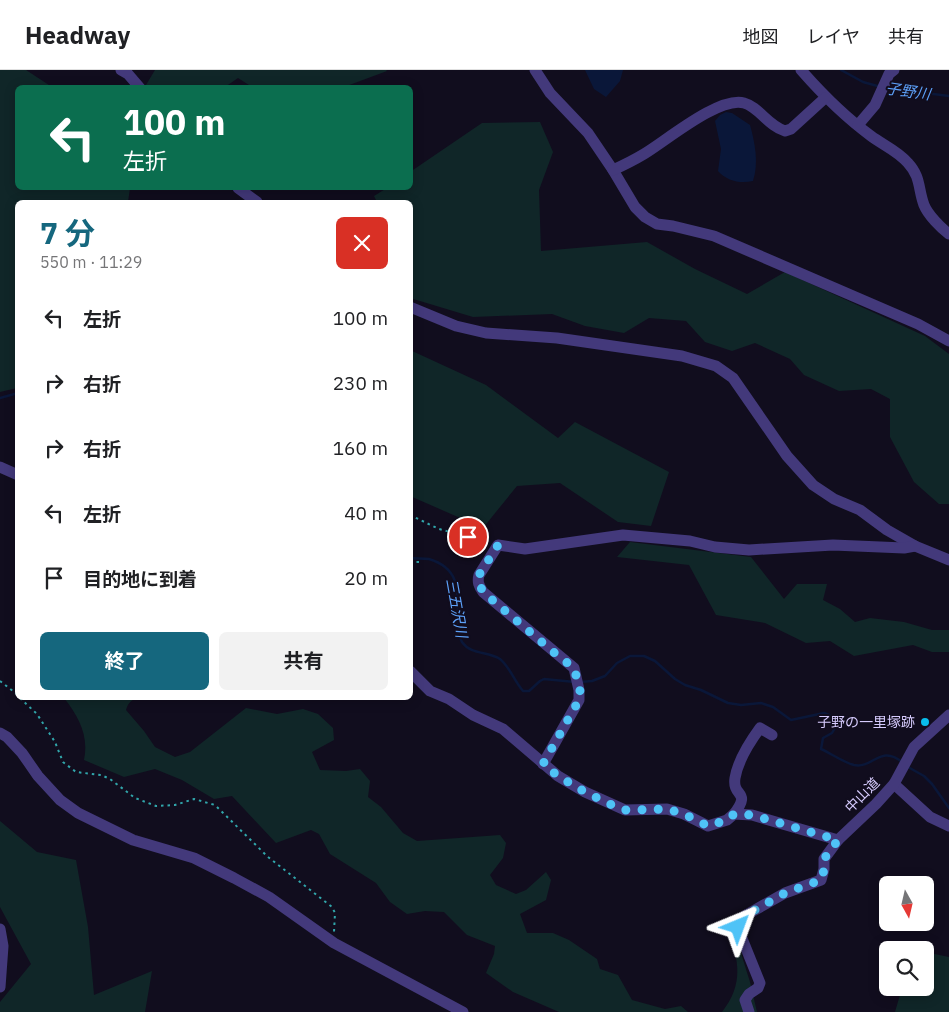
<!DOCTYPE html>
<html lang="ja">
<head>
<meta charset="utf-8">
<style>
	body { margin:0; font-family:"IBM Plex Sans","Noto Sans JP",sans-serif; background:#f2f2f2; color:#202124; height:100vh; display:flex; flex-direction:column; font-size:19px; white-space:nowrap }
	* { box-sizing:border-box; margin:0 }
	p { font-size:16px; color:#757577 }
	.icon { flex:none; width:28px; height:28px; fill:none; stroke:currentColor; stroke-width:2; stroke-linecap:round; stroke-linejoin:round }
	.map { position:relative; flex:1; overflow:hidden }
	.details { position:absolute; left:15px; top:130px; width:398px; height:500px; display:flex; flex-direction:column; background:#fff; border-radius:8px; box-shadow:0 2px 12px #0003 }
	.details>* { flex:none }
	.banner { position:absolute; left:15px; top:15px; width:398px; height:105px; border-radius:8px; box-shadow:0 2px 12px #0003; background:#0b6e4f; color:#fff; overflow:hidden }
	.needle { width:32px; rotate:172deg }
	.tools { position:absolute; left:879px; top:806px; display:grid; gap:10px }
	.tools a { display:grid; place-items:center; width:55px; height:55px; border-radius:8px; background:#fff; box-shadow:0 2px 12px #0003; font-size:25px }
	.pin { position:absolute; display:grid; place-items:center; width:42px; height:42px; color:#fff; margin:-21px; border:2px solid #fff; border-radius:50%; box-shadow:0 1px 5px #0007 }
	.me { position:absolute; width:55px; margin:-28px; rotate:44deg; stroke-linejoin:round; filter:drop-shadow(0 0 4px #0008) }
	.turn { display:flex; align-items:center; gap:18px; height:105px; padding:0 25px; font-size:22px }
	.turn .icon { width:65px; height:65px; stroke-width:2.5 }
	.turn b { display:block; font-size:35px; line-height:42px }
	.round { display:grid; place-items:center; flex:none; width:52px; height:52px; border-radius:8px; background:#f2f2f2 }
	.head { display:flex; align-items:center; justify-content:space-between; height:85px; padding:0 25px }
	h1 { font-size:30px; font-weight:700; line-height:38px; color:#15677e }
	.action { display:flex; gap:10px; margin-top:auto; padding:10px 25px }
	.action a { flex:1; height:58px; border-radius:8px; background:#15677e; color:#fff; font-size:20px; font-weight:700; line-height:58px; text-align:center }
	.action a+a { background:#f2f2f2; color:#202124 }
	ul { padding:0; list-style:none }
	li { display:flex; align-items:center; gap:15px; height:65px; padding:0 25px }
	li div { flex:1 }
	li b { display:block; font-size:19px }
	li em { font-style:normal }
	header { display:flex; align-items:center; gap:30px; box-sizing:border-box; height:70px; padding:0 25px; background:#fff; border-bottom:1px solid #e0e0e0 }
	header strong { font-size:24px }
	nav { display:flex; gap:28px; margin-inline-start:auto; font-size:18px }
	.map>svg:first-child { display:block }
</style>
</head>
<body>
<header>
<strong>Headway</strong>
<nav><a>地図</a><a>レイヤ</a><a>共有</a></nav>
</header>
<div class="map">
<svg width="949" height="942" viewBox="0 0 949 942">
	<rect width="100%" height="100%" fill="#110d1e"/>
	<!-- green -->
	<g fill="#102628">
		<polygon points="0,0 26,0 52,17 18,18 18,118 130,118 128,132 18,132 17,318 0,322"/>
		<polygon points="155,0 386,0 387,1 344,17 252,17 238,8 225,17 150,17 146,15"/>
		<polygon points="540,52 553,82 539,120 541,181 647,172 695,199 747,224 785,202 925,266 949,284 949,434 939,434 914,412 890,367 890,329 871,319 839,321 804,305 790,289 755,273 732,281 705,272 686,251 649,248 624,263 585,256 552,244 473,247 410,228 410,132 377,132 374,126 387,118 410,118 410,102 482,53"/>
		<polygon points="410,280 486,315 558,368 575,352 669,402 651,456 618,452 560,413 517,416 483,458 410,426"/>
		<polygon points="630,472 751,487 784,529 797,514 827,514 823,530 840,539 855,552 870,548 904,552 932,560 949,560 949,582 932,582 913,575 854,586 830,571 806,573 765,553 716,545 689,495 617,487"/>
		<path d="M64 628H141C133 628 128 632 126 640L144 661 155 677 175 687 190 682 246 638 277 644 303 639 318 644 333 658 334 670 312 682 320 700 346 701 360 699 370 711 368 727 381 737 403 763 417 771 500 765 506 773 503 788 490 805 496 815 516 824 526 820 546 802 551 810 546 830 520 844 527 863H553L569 870 597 889 600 899 618 905 632 930 665 939 681 936 688 942H559L513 922 486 903 494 884 495 876 467 865 444 842 425 841 407 844 390 832 376 813 330 784 319 764 311 760 276 773 232 726 214 729 182 710 155 699 124 707 84 690C89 666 79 647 64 628Z"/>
		<polygon points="0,751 37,782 76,790 88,857 94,925 152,901 145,942 0,942 0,932 31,894 0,837"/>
		<path d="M728 859 734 861 750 912 757 942H722C744 914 739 891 728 859Z"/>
		<polygon points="925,882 949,887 949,942 895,942 902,918 925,918"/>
	</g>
	<!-- water -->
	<g fill="#0a1739">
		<polygon points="585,0 623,0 620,11 606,27 594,19"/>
		<path d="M726 42 732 43 750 55C755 73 759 93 753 111 740 114 727 111 718 101L721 79 715 51 720 45Z"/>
	</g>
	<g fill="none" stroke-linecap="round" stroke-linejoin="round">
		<!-- stream -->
		<g stroke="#0a1739" stroke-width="2.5">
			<polyline points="841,0 863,12 881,17"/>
			<polyline points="886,18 949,26"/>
			<polyline points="0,328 18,323"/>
			<path d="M410 488C416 489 423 488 429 489 459 498 458 519 458 545 458 554 457 564 462 572 471 585 488 581 500 589 510 597 514 611 523 621H529L540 611 544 609 575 612"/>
			<path d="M580 612 592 611 605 606 617 593 630 586H644L655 591 675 609 685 615 701 620 728 633 741 635 761 633 773 637 791 650 824 643 834 647 836 656 832 663 823 668 821 679C832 684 843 692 854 695 873 699 880 674 902 692"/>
			<polyline points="908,697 924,706 932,714 949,738"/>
		</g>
		<!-- path -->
		<g stroke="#31a6ab" stroke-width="2" stroke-dasharray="2.5 4" stroke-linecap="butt">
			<polyline points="410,445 439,459 488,472"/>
			<polyline points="410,492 423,492"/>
			<polyline points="0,611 18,625"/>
			<polyline points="20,628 37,644 55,672 63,692 76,702 101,705 110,709 135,728 156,736 175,735 194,729 215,735 268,787 332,837 335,843 334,862"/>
		</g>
		<!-- street -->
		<g stroke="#43397b" stroke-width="11">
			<polyline points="121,0 128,4 140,18"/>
			<polyline points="535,0 550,23 588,63 613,100 635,137 645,147 657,154 673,156 714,166 918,254 949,271"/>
			<path d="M801 0C822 24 845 47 871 66 883 75 898 81 908 93 921 107 918 119 924 135 928 145 941 158 949 164"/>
			<polyline points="858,55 875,35 889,4 894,0"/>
			<path d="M613 100C624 95 634 90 644 84 666 71 719 26 744 33 759 37 768 56 785 61L791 59 825 28"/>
			<polyline points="238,118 257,132"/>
			<polyline points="410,237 456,256 486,263 557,268 682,286 716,296 733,308 787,386 813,415 834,429 860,440 887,460 915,476 949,490"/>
			<polyline points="0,397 18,405"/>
			<polyline points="410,601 430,621 449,629 473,645 503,659 558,706 585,722 625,740 667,739 684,744 708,756 727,750 734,744 752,745 838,770"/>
			<polyline points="0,663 7,667 22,683 38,706 60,730 78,743 133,770 194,788 234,808 269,827 334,873 463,942"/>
			<path d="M543 694 579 630V620L574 598 483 522C479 516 477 512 479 505L498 475 525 479 623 465 690 471 715 477 749 480 833 475 904 478 915 476"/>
			<polyline points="894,714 930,747 949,756"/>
			<path d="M734 744C752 720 732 728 735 708 738 690 749 673 760 658L772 665"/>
			<polyline points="0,859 3,876 0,917"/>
			<path d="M749 942 745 930 749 924 758 918 760 913 739 861C738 854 741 850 746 845L785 823 821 810 824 799V789L838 770 876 734 894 714 914 677 949 645"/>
		</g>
	</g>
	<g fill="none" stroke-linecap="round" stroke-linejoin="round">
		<!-- route -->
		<polyline stroke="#4fc3f7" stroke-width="9" stroke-dasharray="0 16.2" points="468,467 498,475 479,505 478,511 483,522 557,585 574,598 580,620 579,630 543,694 558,706 585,722 612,735 624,740 634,740 667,739 684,744 708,756 727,750 734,744 752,745 838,770 824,789 824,800 821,810 785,823 746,845 741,849 738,857"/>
	</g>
	<!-- markers -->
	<circle fill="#08bdec" stroke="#110d1e" stroke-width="2" cx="925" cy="652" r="5"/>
	<g text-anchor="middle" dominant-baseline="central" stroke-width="4" stroke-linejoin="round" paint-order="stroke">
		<!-- poi labels -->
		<g font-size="14" fill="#d6cbfd" stroke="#110d1e" text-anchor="end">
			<text x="915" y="652">子野の一里塚跡</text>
		</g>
		<!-- street labels -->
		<g font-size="14" fill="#d6cbfd" stroke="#110d1e">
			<text transform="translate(862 725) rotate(-45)">中山道</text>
		</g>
		<!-- water labels -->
		<g font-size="15" font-style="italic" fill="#5da1f9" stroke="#110d1e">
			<text transform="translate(908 21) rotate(8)">子野川</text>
			<text transform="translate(457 538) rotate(80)">三五沢川</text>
		</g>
	</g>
</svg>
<div class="tools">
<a><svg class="needle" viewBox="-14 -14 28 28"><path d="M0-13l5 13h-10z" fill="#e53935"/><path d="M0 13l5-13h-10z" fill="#757577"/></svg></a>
<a><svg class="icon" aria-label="search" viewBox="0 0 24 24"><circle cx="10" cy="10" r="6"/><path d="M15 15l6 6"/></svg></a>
</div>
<div class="pin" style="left:468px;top:467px;background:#d93025"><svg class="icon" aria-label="arrive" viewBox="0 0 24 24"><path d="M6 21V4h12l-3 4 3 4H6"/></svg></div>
<svg class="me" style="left:738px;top:857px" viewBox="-20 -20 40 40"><path d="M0-17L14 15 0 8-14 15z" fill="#4fc3f7" stroke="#fff" stroke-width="4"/></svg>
<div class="banner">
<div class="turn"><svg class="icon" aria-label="left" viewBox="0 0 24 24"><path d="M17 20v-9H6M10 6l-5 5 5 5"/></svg><div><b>100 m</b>左折</div></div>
</div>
<section class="details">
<div class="head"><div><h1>7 分</h1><p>550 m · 11:29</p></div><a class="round" style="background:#d93025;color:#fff"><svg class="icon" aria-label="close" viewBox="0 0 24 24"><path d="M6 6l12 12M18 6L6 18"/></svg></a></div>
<ul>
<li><svg class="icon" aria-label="left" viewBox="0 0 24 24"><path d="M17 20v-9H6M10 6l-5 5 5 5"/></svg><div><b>左折</b></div><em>100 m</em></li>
<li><svg class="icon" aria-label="right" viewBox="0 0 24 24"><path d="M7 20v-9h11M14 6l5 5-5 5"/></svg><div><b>右折</b></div><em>230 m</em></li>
<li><svg class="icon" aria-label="right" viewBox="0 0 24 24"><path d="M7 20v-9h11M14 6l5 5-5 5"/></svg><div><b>右折</b></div><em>160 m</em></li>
<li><svg class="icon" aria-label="left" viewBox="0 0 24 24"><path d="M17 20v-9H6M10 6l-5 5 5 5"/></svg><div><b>左折</b></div><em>40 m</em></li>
<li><svg class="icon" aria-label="arrive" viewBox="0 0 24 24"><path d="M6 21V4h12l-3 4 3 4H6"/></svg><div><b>目的地に到着</b></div><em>20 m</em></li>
</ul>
<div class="action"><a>終了</a><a>共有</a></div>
</section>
</div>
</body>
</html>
